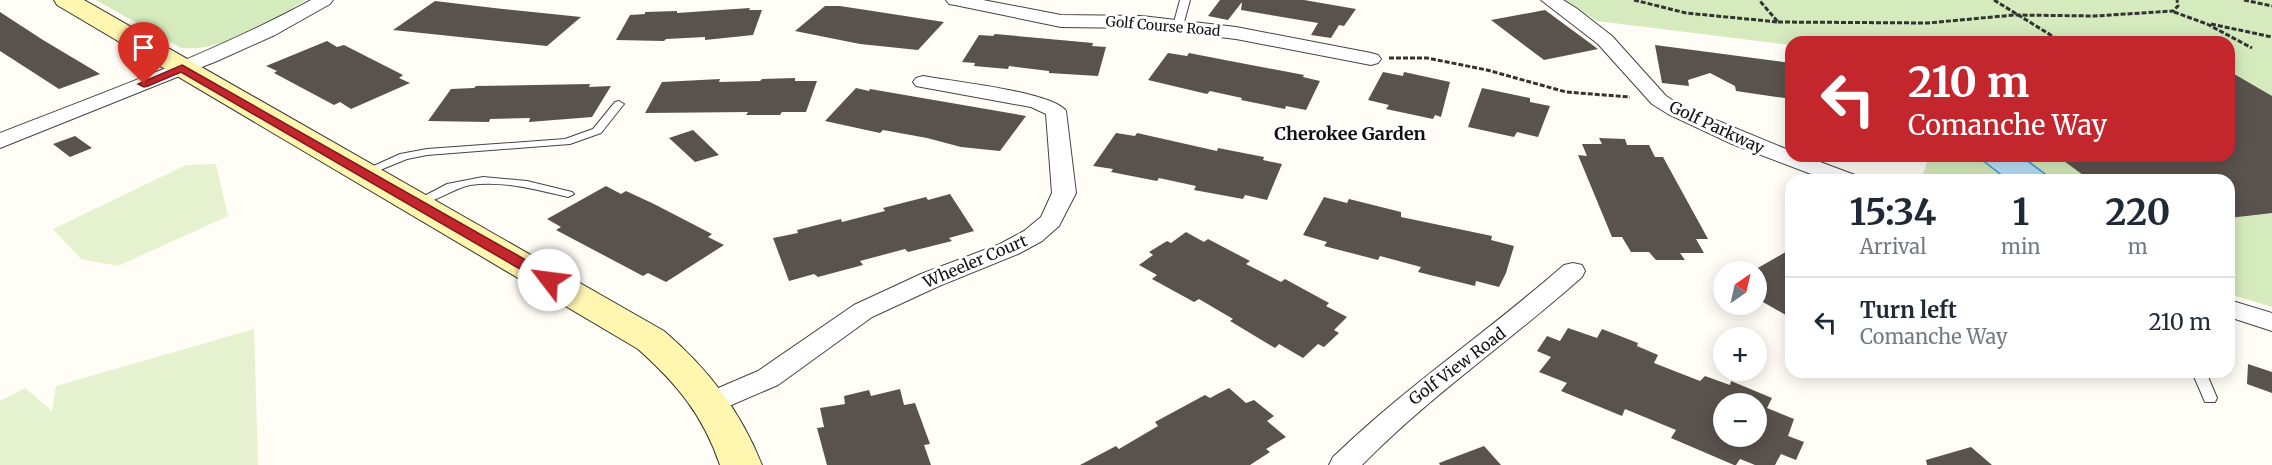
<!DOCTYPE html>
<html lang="en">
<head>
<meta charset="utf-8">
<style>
	body { margin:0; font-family:Merriweather,serif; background:#f2f2f3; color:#1f2937; height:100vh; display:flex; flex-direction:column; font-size:22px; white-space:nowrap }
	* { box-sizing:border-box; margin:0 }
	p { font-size:20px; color:#747a83 }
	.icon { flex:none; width:33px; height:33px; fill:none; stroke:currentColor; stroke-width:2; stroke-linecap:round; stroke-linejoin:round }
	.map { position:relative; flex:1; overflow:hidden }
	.drawer { position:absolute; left:1785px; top:174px; width:450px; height:204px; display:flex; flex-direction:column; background:#fff; border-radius:18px; box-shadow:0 3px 15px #0003 }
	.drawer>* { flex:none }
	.guide { position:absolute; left:1785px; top:36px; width:450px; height:126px; border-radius:18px; box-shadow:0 3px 15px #0003; background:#c4262e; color:#fff; overflow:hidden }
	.needle { width:39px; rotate:34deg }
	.tools { position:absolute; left:1713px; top:261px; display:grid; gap:12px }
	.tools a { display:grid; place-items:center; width:54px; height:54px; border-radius:50%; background:#fff; box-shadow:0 3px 15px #0003; font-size:30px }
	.pin { position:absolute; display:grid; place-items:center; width:51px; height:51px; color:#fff; margin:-62px -26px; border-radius:50% 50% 50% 0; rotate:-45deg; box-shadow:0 0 6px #0007 }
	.pin .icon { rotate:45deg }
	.me { position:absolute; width:66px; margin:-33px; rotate:300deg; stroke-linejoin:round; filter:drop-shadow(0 0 4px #0008) }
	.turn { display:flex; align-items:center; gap:21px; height:126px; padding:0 24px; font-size:27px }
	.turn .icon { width:78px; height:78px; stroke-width:2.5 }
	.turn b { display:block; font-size:42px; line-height:51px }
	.eta { display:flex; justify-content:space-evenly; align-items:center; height:102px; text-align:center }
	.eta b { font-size:36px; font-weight:700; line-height:42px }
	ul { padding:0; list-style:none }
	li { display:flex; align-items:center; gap:18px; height:90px; padding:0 24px; border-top:2px solid #e0e1e3 }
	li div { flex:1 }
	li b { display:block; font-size:22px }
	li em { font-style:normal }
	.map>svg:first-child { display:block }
</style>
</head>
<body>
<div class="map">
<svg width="2272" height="465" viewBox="0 0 2272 465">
	<rect width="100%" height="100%" fill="#fffdf5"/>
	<!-- green -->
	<g fill="#d5ebbd">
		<path d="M96 0H306C272 21 222 52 181 48Z"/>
		<polygon points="1564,0 2272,0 2272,307 2229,294 2229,180 1921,180 1929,156 2229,156 2229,42 1791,42 1791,45 1597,21"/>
	</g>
	<!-- pitch -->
	<g fill="#e6f2cf">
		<polygon points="216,164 228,216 118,266 81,259 53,229 186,165"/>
		<polygon points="254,329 258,465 0,465 0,401 25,388 52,411 56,386"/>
	</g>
	<!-- water -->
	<polygon fill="#b9e0f7" stroke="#3f96cf" stroke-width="1.5" points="1977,156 2021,156 2053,180 2008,180"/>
	<!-- building -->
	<g fill="#5a524d" fill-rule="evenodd">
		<polygon points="1220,0 1304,0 1356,9 1344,26 1339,25 1331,38 1311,35 1318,23 1241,10 1242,2 1228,20 1208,16"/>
		<polygon points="435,1 494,8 581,17 547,46 393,30"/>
		<polygon points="825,6 840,6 944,22 918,50 860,44 795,31"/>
		<polygon points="750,8 749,10 762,10 753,35 705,40 705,37 666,39 664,41 616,40 630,15 645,14 645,12 677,11 677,13"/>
		<polygon points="1545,10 1564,24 1598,49 1544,60 1491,20"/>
		<polygon points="0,12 43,40 100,74 59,89 0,51"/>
		<polygon points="995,34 1093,43 1092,46 1106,47 1098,76 1049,73 1049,71 1009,66 1008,69 974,66 975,63 962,62 979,35 993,36"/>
		<polygon points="327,41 337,47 344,45 403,75 399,78 410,83 351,109 340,102 334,105 274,73 277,71 266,66"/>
		<polygon points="1655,45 1791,63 1791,99 1736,91 1735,86 1710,73 1688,80 1689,86 1662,83"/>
		<polygon points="1168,53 1187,56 1189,53 1230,61 1304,75 1303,77 1320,81 1306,110 1286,106 1285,109 1241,100 1242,98 1210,91 1207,94 1148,80"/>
		<polygon points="2229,71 2272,96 2272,213 2229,218 2229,180 2090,180 2057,156 2229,156"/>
		<polygon points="1383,72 1403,76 1404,72 1450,82 1441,117 1435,115 1433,119 1386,109 1389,105 1368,100"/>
		<polygon points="795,78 795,81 817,81 806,112 782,112 780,115 746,115 748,112 645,113 662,82 720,79 719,82 760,81 762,79"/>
		<polygon points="590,84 589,87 611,86 592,117 529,122 530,118 490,119 489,122 428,121 451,89 474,88 476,86"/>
		<polygon points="856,88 869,91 870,89 1026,116 1000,151 961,147 927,138 883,130 880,133 825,121"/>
		<polygon points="1482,88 1530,98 1530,102 1550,106 1538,137 1517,132 1514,137 1468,127"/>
		<polygon points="693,130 719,155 695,162 669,138"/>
		<polygon points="1116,133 1135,136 1137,133 1217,151 1218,148 1264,157 1263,160 1282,164 1267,200 1245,195 1243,199 1194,190 1196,186 1159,178 1157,181 1111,172 1113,169 1093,166"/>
		<polygon points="75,136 92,148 70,157 53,144"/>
		<polygon points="1599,138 1625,139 1627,145 1649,145 1655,157 1663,157 1708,239 1696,239 1704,253 1680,253 1685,260 1656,260 1649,252 1631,252 1622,237 1612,237 1578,155 1587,156 1582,144 1602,144"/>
		<polygon points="606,186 621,194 626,191 654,204 712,234 708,237 724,245 666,282 648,273 643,276 556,230 561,227 547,219"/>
		<polygon points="950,194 974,231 949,238 952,241 908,252 905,249 860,261 863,265 818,277 814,274 789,281 773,238 798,233 797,230 841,219 842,222 885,211 883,208 926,197 928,200"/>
		<polygon points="1324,197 1347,203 1349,199 1401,212 1401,217 1492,236 1491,240 1514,246 1506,273 1499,287 1476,281 1475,286 1418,272 1421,267 1380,256 1378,260 1324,246 1327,242 1303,235"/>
		<polygon points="1186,232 1204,242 1208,239 1250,261 1246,264 1281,282 1285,279 1329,303 1326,306 1347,317 1334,330 1339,333 1324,347 1318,344 1303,358 1279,344 1275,348 1230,321 1233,319 1199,299 1194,302 1152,279 1157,275 1139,265 1153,255 1149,252 1167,241 1171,243"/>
		<polygon points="1791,249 1791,318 1756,298 1756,269"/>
		<path d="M1568 328 1597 338 1602 329 1638 343 1637 346 1658 355 1654 363 1700 381 1705 376 1730 385 1731 381 1772 398 1767 408 1794 419 1788 436 1804 442 1796 460 1781 454 1775 465H1755L1740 459 1736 465H1734L1671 438 1676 430 1625 409 1622 416 1561 391 1567 383 1539 372 1551 357 1537 351 1547 336 1560 341ZM1724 404H1756V436H1724Z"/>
		<polygon points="2248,364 2272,372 2272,393 2247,384"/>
		<polygon points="1229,388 1246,403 1254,400 1274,416 1267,421 1286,437 1266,449 1270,452 1250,465 1080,465 1116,446 1119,449 1158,426 1155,422 1205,395 1210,398"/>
		<polygon points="900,389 904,405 915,403 930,444 924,445 931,465 827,465 817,428 824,427 820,408 845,404 844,396 869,390 871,396"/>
		<polygon points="1484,446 1501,465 1440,465 1439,463"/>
		<polygon points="1971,447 1992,465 1927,465 1926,460"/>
	</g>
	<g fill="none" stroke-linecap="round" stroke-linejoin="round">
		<!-- lane casing -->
		<g stroke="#444" stroke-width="2">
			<g id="lane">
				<polygon points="1180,0 1190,0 1183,26 1178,29 1173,26"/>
				<polygon points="619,101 624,104 601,133 570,144 427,155 407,159 368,175 360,175 358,173 400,154 427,149 565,139 593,129 615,102"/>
				<path d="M483 177 527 181 572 192 574 194 568 197C536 190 503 180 470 185 454 188 425 208 413 205L411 203 447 184Z"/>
				<polygon points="2192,372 2206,372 2217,398 2215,402 2205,402"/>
			</g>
		</g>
		<!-- street casing -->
		<g stroke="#444" stroke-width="2">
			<g id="street">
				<path d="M311 0H333L330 4 275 35 217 61 0 148V133C105 92 212 54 311 0Z"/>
				<polygon points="946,0 983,0 1061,15 1142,16 1236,27 1371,53 1378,55 1381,59 1378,63 1371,65 1236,39 1142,28 1061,27 955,5 949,4"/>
				<polygon points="1541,0 1563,0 1576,8 1612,36 1666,96 1682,106 1791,151 1791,156 1804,156 1855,175 1858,180 1827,180 1732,144 1668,114 1652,104 1598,44"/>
				<path d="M923 76C950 81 1053 92 1066 111L1076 193 1059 226 1042 241 1018 254 939 286 872 317 778 385 722 409 712 412 702 409 698 402 702 395 758 371 854 305 921 274 1000 244 1024 231 1041 217 1052 193 1046 114 1031 107 916 86 913 82 916 78Z"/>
				<path d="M1573 263 1582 265 1585 271 1582 277C1510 341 1430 396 1362 465H1329L1333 457C1405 387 1489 331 1564 265Z"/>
				<polygon points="2229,300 2272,313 2272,331 2229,317"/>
			</g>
		</g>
		<!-- secondary casing -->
		<g stroke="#333" stroke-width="2">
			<path id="secondary" d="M54 0H84L664 331C708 369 740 410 762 465H720C703 415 677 384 638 349L57 5Z"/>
		</g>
		<!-- path -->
		<g stroke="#333" stroke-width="3" stroke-dasharray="5 2" stroke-linecap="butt">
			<polyline points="1634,0 1686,13 1778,22 1759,0"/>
			<polyline points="1994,0 2062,42"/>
			<polyline points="2244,0 2272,6"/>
			<polyline points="2174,12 2207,24 2252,48"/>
			<polyline points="1778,22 1928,23 2014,15 2095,16 2173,11 2178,6 2177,0"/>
			<polyline points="2211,24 2272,37"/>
			<polyline points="1389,58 1427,58 1487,70 1566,92 1630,97"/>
		</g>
		<!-- lane -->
		<use href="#lane" fill="#fff" fill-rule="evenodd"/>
		<!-- street -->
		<use href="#street" fill="#fff" fill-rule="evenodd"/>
		<!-- secondary -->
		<use href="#secondary" fill="#fff6b0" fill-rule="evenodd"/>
	</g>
	<!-- route -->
	<polygon fill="#c4262e" stroke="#7f191e" stroke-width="1.5" points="182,65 554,276 556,280 554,283 544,283 181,72 148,86 144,87 138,84"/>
	<g text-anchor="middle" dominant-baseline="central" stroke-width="6" stroke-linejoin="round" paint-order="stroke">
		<!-- far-street labels -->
		<g font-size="14" fill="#111" stroke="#fff">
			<text transform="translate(1163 26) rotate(5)">Golf Course Road</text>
		</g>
		<!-- street labels -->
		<g font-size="16" fill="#111" stroke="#fff">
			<text transform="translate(1717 127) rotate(25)">Golf Parkway</text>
			<text transform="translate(975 261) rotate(-23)">Wheeler Court</text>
			<text transform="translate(1457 366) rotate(-37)">Golf View Road</text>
		</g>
		<!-- neighbourhood labels -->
		<g font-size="18" font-weight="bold" fill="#111" stroke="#fff">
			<text x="1350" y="133">Cherokee Garden</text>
		</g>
	</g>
</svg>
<div class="tools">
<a><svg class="needle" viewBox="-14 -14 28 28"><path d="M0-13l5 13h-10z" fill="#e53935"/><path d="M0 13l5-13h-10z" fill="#747a83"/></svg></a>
<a>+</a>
<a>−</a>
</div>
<div class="pin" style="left:144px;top:84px;background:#d93025"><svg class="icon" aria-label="arrive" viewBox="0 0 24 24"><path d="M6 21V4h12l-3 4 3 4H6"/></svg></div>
<svg class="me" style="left:549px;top:280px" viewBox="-20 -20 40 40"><circle r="19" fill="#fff"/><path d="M0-13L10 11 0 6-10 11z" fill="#c4262e"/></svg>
<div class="guide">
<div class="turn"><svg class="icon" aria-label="left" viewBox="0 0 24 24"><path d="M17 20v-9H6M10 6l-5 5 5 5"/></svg><div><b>210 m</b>Comanche Way</div></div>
</div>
<section class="drawer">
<div class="eta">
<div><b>15:34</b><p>Arrival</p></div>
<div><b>1</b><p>min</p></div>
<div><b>220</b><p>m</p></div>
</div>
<ul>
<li><svg class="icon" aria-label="left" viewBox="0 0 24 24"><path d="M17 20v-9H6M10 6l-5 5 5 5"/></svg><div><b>Turn left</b><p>Comanche Way</p></div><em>210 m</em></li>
</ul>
</section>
</div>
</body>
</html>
